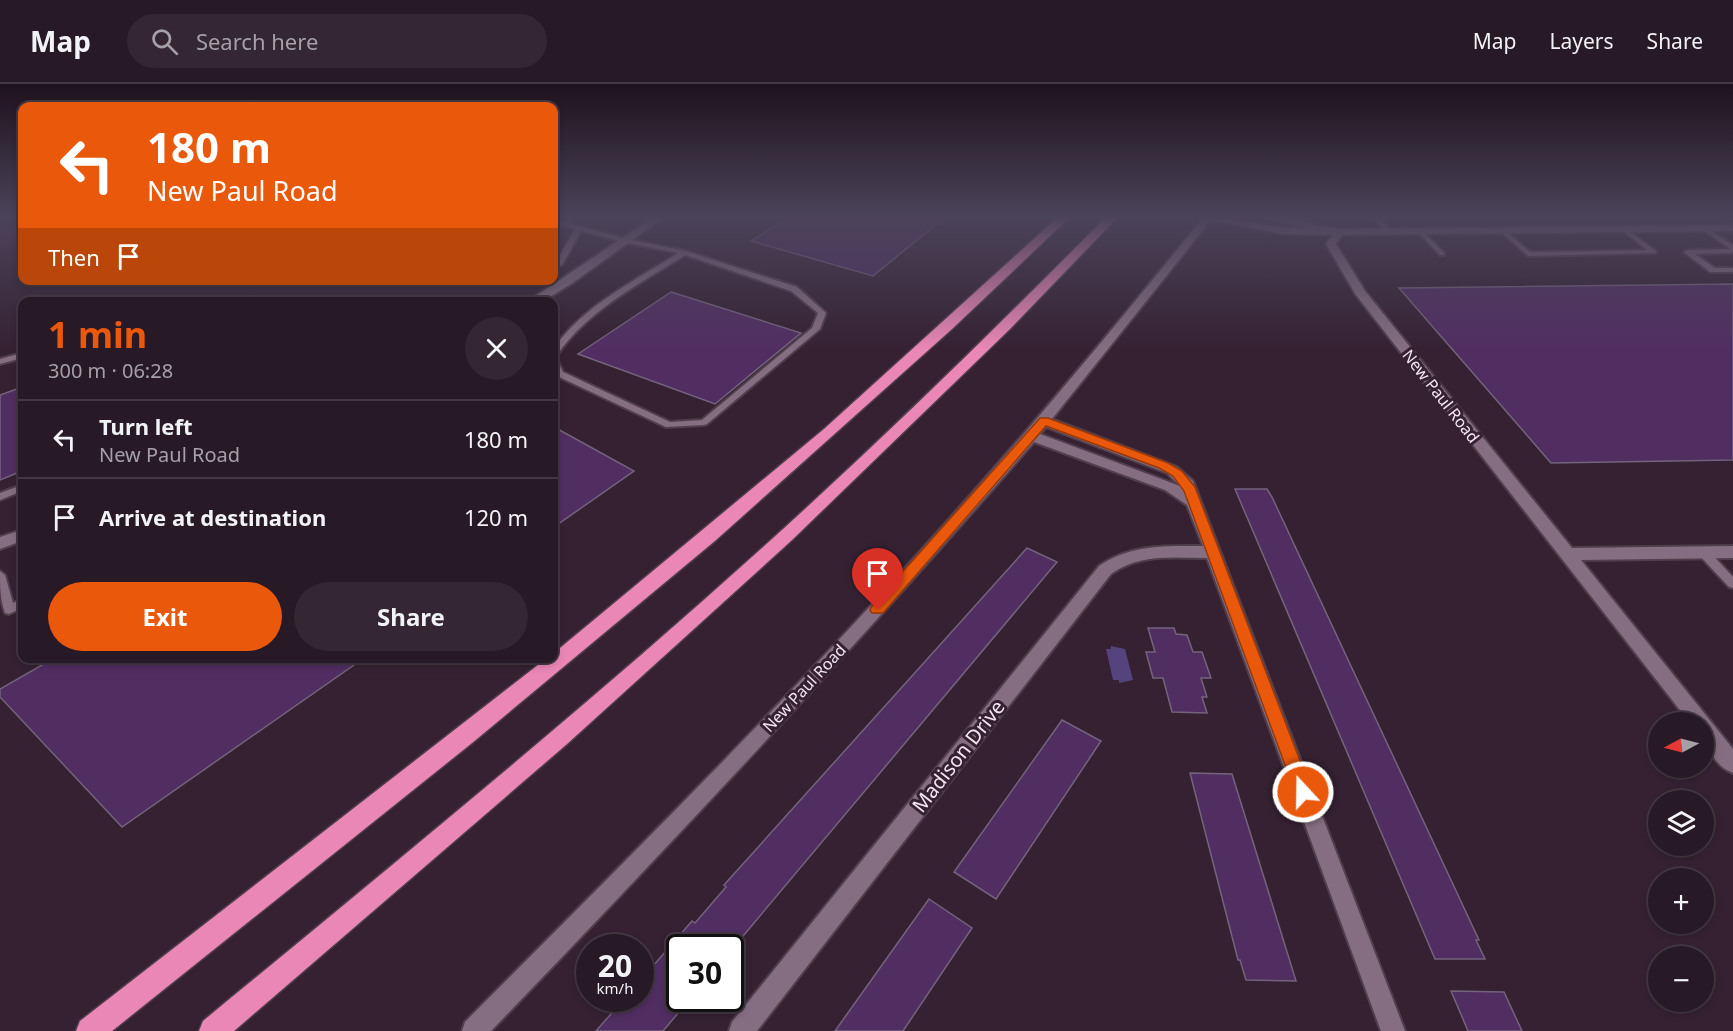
<!DOCTYPE html>
<html lang="en">
<head>
<meta charset="utf-8">
<style>
	body { margin:0; font-family:"Noto Sans",sans-serif; background:#342632; color:#f1f3f6; height:100vh; display:flex; flex-direction:column; font-size:22px; white-space:nowrap }
	* { box-sizing:border-box; margin:0 }
	p { font-size:20px; color:#a5a0a7 }
	.icon { flex:none; width:33px; height:33px; fill:none; stroke:currentColor; stroke-width:2; stroke-linecap:round; stroke-linejoin:round }
	.map { position:relative; flex:1; overflow:hidden }
	.details { position:absolute; left:18px; top:213px; width:540px; height:366px; display:flex; flex-direction:column; background:#281926; border-radius:12px; box-shadow:0 3px 9px #0003,0 0 0 2px #443843 }
	.details>* { flex:none }
	.hud { position:absolute; left:18px; top:18px; width:540px; height:183px; border-radius:12px; box-shadow:0 3px 9px #0003,0 0 0 2px #443843; background:#ea580c; color:#fff; overflow:hidden }
	.needle { width:39px; rotate:263deg }
	.controls { position:absolute; left:1648px; top:628px; display:grid; gap:12px }
	.controls a { display:grid; place-items:center; width:66px; height:66px; border-radius:50%; background:#281926; box-shadow:0 3px 9px #0003,0 0 0 2px #443843; font-size:30px }
	.speed { position:absolute; left:576px; top:850px; display:flex; gap:12px; font-size:30px; font-weight:700; text-align:center }
	.speed>* { display:grid; place-content:center; width:78px; height:78px; border-radius:50%; background:#281926; box-shadow:0 3px 9px #0003,0 0 0 2px #443843; line-height:1 }
	.speed small { font-size:15px; font-weight:400 }
	.speed .limit { border:3px solid #111; border-radius:9px; background:#fff; color:#111 }
	.pin { position:absolute; display:grid; place-items:center; width:51px; height:51px; color:#fff; margin:-62px -26px; border-radius:50% 50% 50% 0; rotate:-45deg; box-shadow:0 0 6px #0007 }
	.pin .icon { rotate:45deg }
	.me { position:absolute; width:66px; margin:-33px; rotate:339deg; stroke-linejoin:round; filter:drop-shadow(0 0 4px #0008) }
	.turn { display:flex; align-items:center; gap:21px; height:126px; padding:0 30px; font-size:27px }
	.turn .icon { width:78px; height:78px; stroke-width:2.5 }
	.turn b { display:block; font-size:42px; line-height:51px }
	.then { display:flex; align-items:center; height:57px; padding:0 30px; background:#0003; gap:12px; font-size:22px }
	.round { display:grid; place-items:center; flex:none; width:63px; height:63px; border-radius:32px; background:#342632 }
	.head { display:flex; align-items:center; justify-content:space-between; height:102px; padding:0 30px }
	h1 { font-size:36px; font-weight:700; line-height:45px; color:#ea580c }
	.cta { display:flex; gap:12px; margin-top:auto; padding:12px 30px }
	.cta a { flex:1; height:69px; border-radius:36px; background:#ea580c; color:#fff; font-size:24px; font-weight:700; line-height:69px; text-align:center }
	.cta a+a { background:#342632; color:#f1f3f6 }
	ul { padding:0; list-style:none }
	li { display:flex; align-items:center; gap:18px; height:78px; padding:0 30px; border-top:2px solid #443843 }
	li div { flex:1 }
	li b { display:block; font-size:22px }
	li em { font-style:normal }
	header { display:flex; align-items:center; gap:36px; box-sizing:border-box; height:84px; padding:0 30px; background:#281926; border-bottom:2px solid #443843 }
	header strong { font-size:28px }
	nav { display:flex; gap:33px; margin-inline-start:auto; font-size:21px }
	.search { width:420px; height:54px; background:#342632; display:flex; align-items:center; gap:15px; box-sizing:border-box; padding:0 21px; border-radius:33px; color:#a5a0a7; font-size:22px }
	.map>svg:first-child { display:block }
</style>
</head>
<body>
<header>
<strong>Map</strong>
<div class="search"><svg class="icon" aria-label="search" viewBox="0 0 24 24"><circle cx="10" cy="10" r="6"/><path d="M15 15l6 6"/></svg>Search here</div>
<nav><a>Map</a><a>Layers</a><a>Share</a></nav>
</header>
<div class="map">
<svg width="1733" height="947" viewBox="0 0 1733 947">
	<rect width="100%" height="100%" fill="#352132"/>
	<!-- built -->
	<polygon fill="#41273d" points="0,134 22,134 22,153 0,168"/>
	<!-- water -->
	<polygon fill="#54437d" points="1111,562 1125,565 1133,596 1119,599 1119,596 1113,596 1106,565 1111,565"/>
	<!-- building -->
	<g fill="#512e62" stroke="#73637c" stroke-width="1.5">
		<polygon points="787,134 944,134 873,192 751,157"/>
		<polygon points="1733,200 1733,376 1551,379 1399,204"/>
		<polygon points="671,208 801,249 715,320 578,270"/>
		<polygon points="22,303 22,387 0,396 0,311"/>
		<polygon points="554,343 634,387 554,443"/>
		<polygon points="1235,405 1267,405 1272,413 1479,856 1476,856 1485,875 1435,875"/>
		<polygon points="1027,464 1057,478 733,864 680,864 680,915 690,915 663,947 596,947 624,915 640,915 640,897 692,837 695,839 726,803 724,801"/>
		<polygon points="1148,544 1174,544 1176,550 1187,551 1193,568 1202,568 1211,594 1201,594 1207,613 1202,613 1207,629 1172,628 1163,594 1153,594 1146,568 1155,568"/>
		<polygon points="54,574 364,574 122,743 0,613 0,605"/>
		<polygon points="1062,636 1101,657 996,815 954,788"/>
		<polygon points="1190,689 1232,690 1296,897 1246,896 1240,876 1238,876"/>
		<polygon points="929,815 972,844 903,947 835,947"/>
		<polygon points="1451,907 1504,908 1522,947 1468,947"/>
	</g>
	<g fill="none" stroke-linecap="round" stroke-linejoin="round">
		<!-- service casing -->
		<g stroke="#503e4d" stroke-width="4">
			<g id="service">
				<polygon points="1373,134 1379,134 1391,147 1391,149 1387,149"/>
				<path d="M554 135 627 155 686 167 797 203 826 229 820 245 707 340 704 341 666 343 557 292 554 285V276H557L563 288 670 338 702 336 812 244 818 229 791 207 685 171C640 200 588 226 557 271H554V264C584 221 635 197 678 169L626 159 581 147 562 181 554 184V179L556 178 575 145 554 139Z"/>
				<polygon points="1624,143 1656,167 1656,169 1528,172 1499,146 1504,145 1530,168 1647,166 1622,146 1622,144"/>
				<polygon points="1702,143 1706,143 1733,161 1733,169 1695,170 1715,184 1733,184 1733,188 1710,188 1684,168 1688,166 1730,165 1702,145"/>
				<polygon points="1418,146 1422,146 1444,169 1444,171 1440,171 1418,148"/>
				<polygon points="22,269 22,274 0,280 0,275"/>
				<polygon points="22,401 22,407 0,416 0,409"/>
				<polygon points="1703,464 1707,465 1733,493 1733,504 1729,503 1699,471 1698,468"/>
				<path d="M0 487 5 491 13 519 22 515V524L9 530 5 529C0 515 0 502 0 487Z"/>
			</g>
		</g>
		<!-- minor casing -->
		<g stroke="#503e4d" stroke-width="4">
			<g id="minor">
				<polygon points="652,134 663,134 571,200 542,218 527,218"/>
				<path d="M1203 134C1237 134 1270 144 1305 144L1265 134H1283L1339 145 1733 141V147L1342 151 1336 160 1365 207 1572 464 1733 462V474L1581 476 1733 665V689C1713 682 1704 658 1704 639H1690L1356 211 1326 160 1332 151 1283 150 1211 136 1052 335 1177 383 1193 397 1405 947H1381L1207 474C1173 474 1140 469 1111 490L757 947H729L732 938 1099 482C1131 460 1166 462 1203 462L1187 421 1165 406 1034 358C859 560 676 755 491 947H462L465 938C626 776 789 615 941 444 1032 343 1118 239 1203 134ZM1046 343 1167 389 1180 402 1040 350Z"/>
				<polygon points="22,446 22,457 0,465 0,453"/>
			</g>
		</g>
		<!-- motorway casing -->
		<g stroke="#503e4d" stroke-width="3">
			<g id="motorway">
				<polygon points="1057,134 1069,134 952,245 716,456 472,659 112,947 76,947 80,937 547,574 554,574 554,569 824,345"/>
				<path d="M1105 134H1117L1010 245 792 456 567 660 234 947H199L203 937C398 776 595 616 782 446 893 345 1000 240 1105 134Z"/>
			</g>
		</g>
		<!-- service -->
		<use href="#service" fill="#866e82" fill-rule="evenodd"/>
		<!-- minor -->
		<use href="#minor" fill="#866e82" fill-rule="evenodd"/>
		<!-- motorway -->
		<use href="#motorway" fill="#eb87b7" fill-rule="evenodd"/>
	</g>
	<!-- sky -->
	<linearGradient id="sky" x2="0" y2="1"><stop stop-color="#1d121c"/><stop offset="0.5" stop-color="#4b435a"/><stop offset="1" stop-color="#4b435a" stop-opacity="0"/></linearGradient>
	<rect width="1733" height="266" fill="url(#sky)"/>
	<!-- route -->
	<polygon fill="#ea580c" stroke="#983908" stroke-width="1.5" points="1040,334 1048,334 1168,379 1182,387 1195,403 1312,708 1309,713 1303,715 1297,713 1295,708 1184,407 1173,392 1159,384 1046,342 883,529 872,529 870,526 872,522"/>
	<g text-anchor="middle" dominant-baseline="central" stroke-width="6" stroke-linejoin="round" paint-order="stroke">
		<!-- street labels -->
		<g font-size="16" fill="#f3e5f0" stroke="#352132">
			<text transform="translate(1441 312) rotate(52)">New Paul Road</text>
			<text transform="translate(804 604) rotate(-47)">New Paul Road</text>
		</g>
		<!-- near-street labels -->
		<g font-size="20" fill="#f3e5f0" stroke="#352132">
			<text transform="translate(958 672) rotate(-52)">Madison Drive</text>
		</g>
	</g>
</svg>
<div class="controls">
<a><svg class="needle" viewBox="-14 -14 28 28"><path d="M0-13l5 13h-10z" fill="#e53935"/><path d="M0 13l5-13h-10z" fill="#a5a0a7"/></svg></a>
<a><svg class="icon" aria-label="layers" viewBox="0 0 24 24"><path d="M12 4l9 5-9 5-9-5zM3 14l9 5 9-5"/></svg></a>
<a>+</a>
<a>−</a>
</div>
<div class="speed"><div>20<small>km/h</small></div><div class="limit">30</div></div>
<div class="pin" style="left:878px;top:526px;background:#d93025"><svg class="icon" aria-label="arrive" viewBox="0 0 24 24"><path d="M6 21V4h12l-3 4 3 4H6"/></svg></div>
<svg class="me" style="left:1303px;top:708px" viewBox="-20 -20 40 40"><circle r="17" fill="#ea580c" stroke="#fff" stroke-width="3"/><path d="M0-11L8 9 0 5-8 9z" fill="#fff"/></svg>
<div class="hud">
<div class="turn"><svg class="icon" aria-label="left" viewBox="0 0 24 24"><path d="M17 20v-9H6M10 6l-5 5 5 5"/></svg><div><b>180 m</b>New Paul Road</div></div>
<div class="then">Then<svg class="icon" aria-label="arrive" viewBox="0 0 24 24"><path d="M6 21V4h12l-3 4 3 4H6"/></svg></div>
</div>
<section class="details">
<div class="head"><div><h1>1 min</h1><p>300 m · 06:28</p></div><a class="round"><svg class="icon" aria-label="close" viewBox="0 0 24 24"><path d="M6 6l12 12M18 6L6 18"/></svg></a></div>
<ul>
<li><svg class="icon" aria-label="left" viewBox="0 0 24 24"><path d="M17 20v-9H6M10 6l-5 5 5 5"/></svg><div><b>Turn left</b><p>New Paul Road</p></div><em>180 m</em></li>
<li><svg class="icon" aria-label="arrive" viewBox="0 0 24 24"><path d="M6 21V4h12l-3 4 3 4H6"/></svg><div><b>Arrive at destination</b></div><em>120 m</em></li>
</ul>
<div class="cta"><a>Exit</a><a>Share</a></div>
</section>
</div>
</body>
</html>
